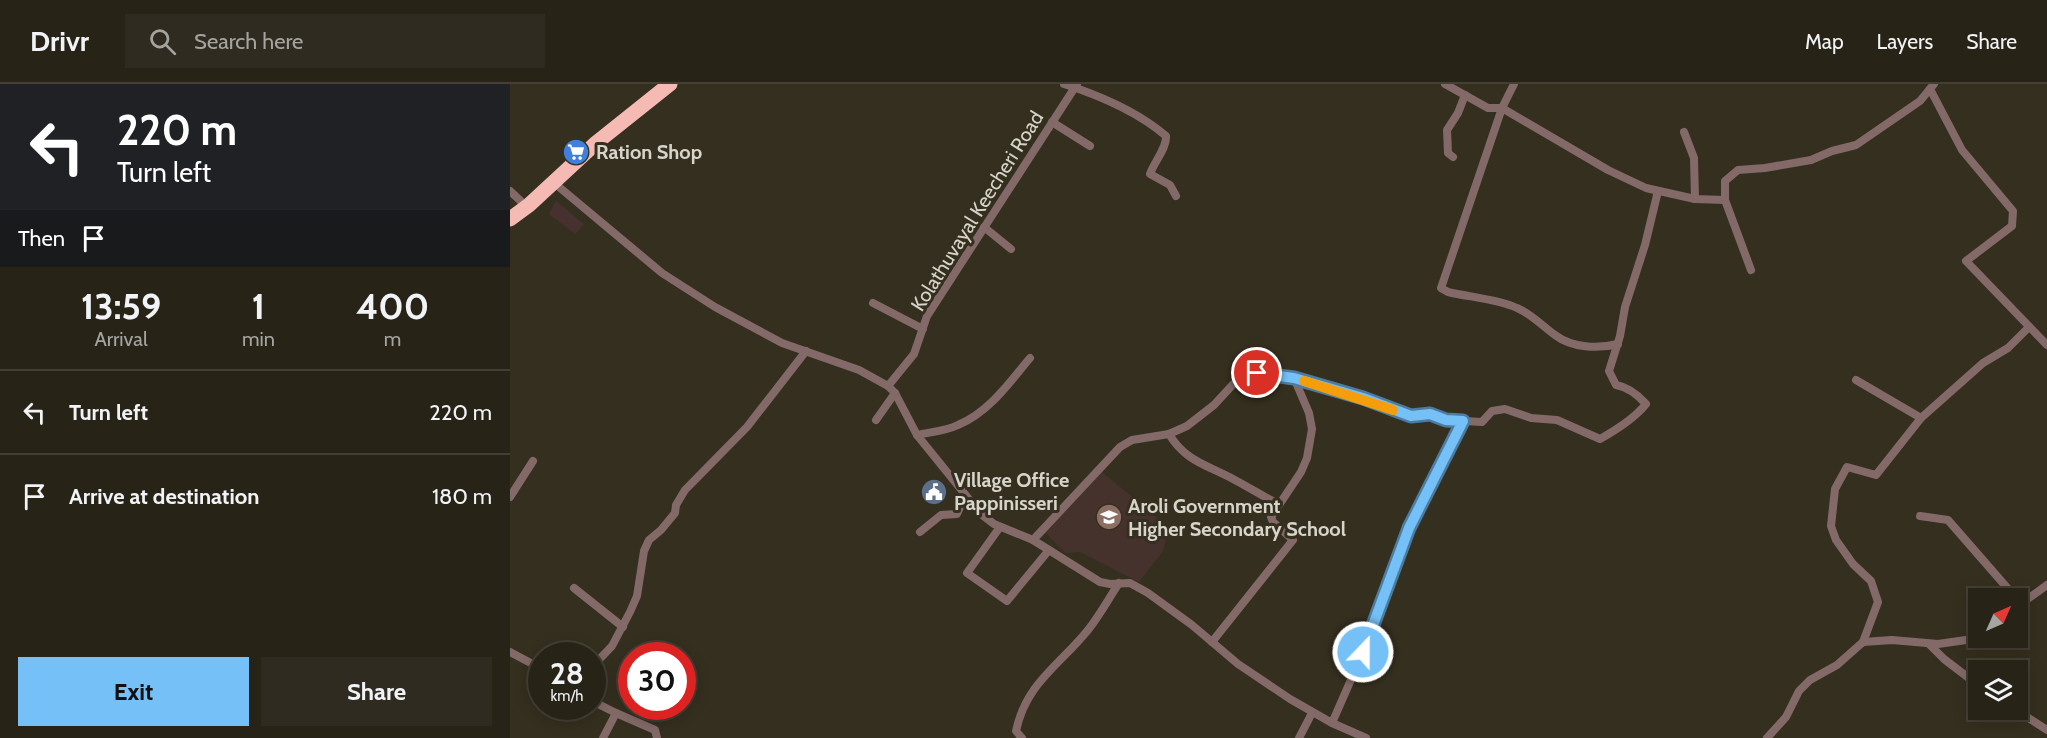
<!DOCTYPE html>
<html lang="en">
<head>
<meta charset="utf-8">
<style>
	body { margin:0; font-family:Cabin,sans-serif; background:#302b20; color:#f1f3f6; height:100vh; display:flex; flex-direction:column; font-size:22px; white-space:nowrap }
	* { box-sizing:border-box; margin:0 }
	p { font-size:20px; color:#a5a4a1 }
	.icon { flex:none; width:33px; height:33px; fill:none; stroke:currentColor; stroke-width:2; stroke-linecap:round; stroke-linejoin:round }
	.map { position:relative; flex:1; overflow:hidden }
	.drawer { display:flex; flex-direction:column; background:#282317; width:510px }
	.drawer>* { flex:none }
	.top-card { background:#202124; color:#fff; overflow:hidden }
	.needle { width:39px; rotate:45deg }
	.tools { position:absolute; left:1458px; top:504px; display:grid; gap:12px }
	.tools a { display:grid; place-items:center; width:60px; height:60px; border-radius:0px; background:#282317; box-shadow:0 3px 15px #0003,0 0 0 2px #444036; font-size:30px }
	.speed { position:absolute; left:18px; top:558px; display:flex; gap:12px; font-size:30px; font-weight:700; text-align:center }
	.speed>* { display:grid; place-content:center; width:78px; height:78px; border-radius:50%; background:#282317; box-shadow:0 3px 15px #0003,0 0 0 2px #444036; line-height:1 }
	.speed small { font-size:15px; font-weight:400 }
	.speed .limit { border:9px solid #d22; background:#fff; color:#111 }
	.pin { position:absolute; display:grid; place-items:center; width:51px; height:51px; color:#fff; margin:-26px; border:3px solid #fff; border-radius:50%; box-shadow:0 2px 6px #0007 }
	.me { position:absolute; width:66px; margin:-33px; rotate:22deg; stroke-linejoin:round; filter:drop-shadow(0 0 4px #0008) }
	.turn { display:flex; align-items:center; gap:21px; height:126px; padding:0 18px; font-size:27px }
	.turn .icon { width:78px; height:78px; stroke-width:2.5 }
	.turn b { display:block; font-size:42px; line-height:51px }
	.then { display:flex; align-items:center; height:57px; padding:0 18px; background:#0003; gap:12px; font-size:22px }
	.eta { display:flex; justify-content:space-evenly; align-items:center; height:102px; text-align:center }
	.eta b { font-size:36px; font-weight:700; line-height:42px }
	.primary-button { display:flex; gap:12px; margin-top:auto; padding:12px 18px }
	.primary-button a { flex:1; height:69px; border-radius:0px; background:#75c0f6; color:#111; font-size:24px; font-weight:700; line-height:69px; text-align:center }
	.primary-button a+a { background:#302b20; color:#f1f3f6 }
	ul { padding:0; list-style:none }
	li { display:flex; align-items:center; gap:18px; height:84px; padding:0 18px; border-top:2px solid #444036 }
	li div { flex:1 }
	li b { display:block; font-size:22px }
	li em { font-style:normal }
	header { display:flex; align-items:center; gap:36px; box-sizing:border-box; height:84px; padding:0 30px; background:#282317; border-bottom:2px solid #444036 }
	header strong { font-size:28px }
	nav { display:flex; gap:33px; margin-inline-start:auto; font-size:21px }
	.search { width:420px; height:54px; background:#302b20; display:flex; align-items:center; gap:15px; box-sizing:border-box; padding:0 21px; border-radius:0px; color:#a5a4a1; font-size:22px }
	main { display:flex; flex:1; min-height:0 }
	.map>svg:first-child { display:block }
</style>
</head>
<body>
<header>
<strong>Drivr</strong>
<div class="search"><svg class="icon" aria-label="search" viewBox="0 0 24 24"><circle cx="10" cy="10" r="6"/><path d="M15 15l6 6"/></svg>Search here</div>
<nav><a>Map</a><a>Layers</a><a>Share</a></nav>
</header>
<main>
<section class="drawer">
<div class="top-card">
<div class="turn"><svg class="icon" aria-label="left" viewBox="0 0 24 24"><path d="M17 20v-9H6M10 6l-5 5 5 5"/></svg><div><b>220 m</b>Turn left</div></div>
<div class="then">Then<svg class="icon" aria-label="arrive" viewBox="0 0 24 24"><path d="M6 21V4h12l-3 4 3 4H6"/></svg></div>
</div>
<div class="eta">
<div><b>13:59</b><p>Arrival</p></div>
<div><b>1</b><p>min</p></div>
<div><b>400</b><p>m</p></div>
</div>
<ul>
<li><svg class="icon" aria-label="left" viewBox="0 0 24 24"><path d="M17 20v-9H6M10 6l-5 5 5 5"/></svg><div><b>Turn left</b></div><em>220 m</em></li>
<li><svg class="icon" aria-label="arrive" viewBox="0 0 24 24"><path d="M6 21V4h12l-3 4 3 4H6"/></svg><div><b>Arrive at destination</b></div><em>180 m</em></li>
</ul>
<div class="primary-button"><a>Exit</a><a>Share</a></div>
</section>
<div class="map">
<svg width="1537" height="654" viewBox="0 0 1537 654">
	<rect width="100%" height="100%" fill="#352f1f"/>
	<!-- commercial -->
	<polygon fill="#463130" points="46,117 74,140 65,150 39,130"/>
	<!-- education -->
	<polygon fill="#45322c" points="592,388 659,443 653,467 629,498 570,468 555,469 535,448"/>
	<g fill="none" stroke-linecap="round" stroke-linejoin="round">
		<!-- street -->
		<g stroke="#836a68" stroke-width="8">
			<path d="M554 0C588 11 628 28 656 52 657 64 644 78 640 90L660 101 666 112"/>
			<polyline points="935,0 978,24 992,24 1098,86 1136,104 1185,115 1215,116 1215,97 1228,86 1255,84 1301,76 1322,67 1346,61 1410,17 1424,0"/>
			<path d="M1004 0 992 24 931 204 938 208C959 213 988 215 1007 224 1022 230 1032 242 1045 251 1062 264 1088 265 1108 260"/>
			<polyline points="1420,5 1452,66 1503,127 1502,142 1456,177 1537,261"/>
			<polyline points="542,38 580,62"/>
			<polyline points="1174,48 1184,74 1185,115"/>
			<polyline points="943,73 938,69 937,46 948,29 955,11"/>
			<polyline points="43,98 152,189 205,223 272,259 349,286 378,302 385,309 407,351 471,430 484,440 523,456 590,498 600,500 620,499 638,509 682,541 728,580 780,615 822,639 856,654"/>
			<polyline points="0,107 16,122"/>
			<polyline points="1215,116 1241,186"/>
			<polyline points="474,143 501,165"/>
			<polyline points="363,219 413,245"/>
			<polyline points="1346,296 1411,334 1366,391 1337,383 1325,405 1321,442 1326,456 1343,480 1361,497 1368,518 1353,558"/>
			<polyline points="378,302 404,270 417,232 567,0"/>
			<polyline points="1411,334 1473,279 1498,264 1519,243"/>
			<polyline points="366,336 385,309"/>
			<path d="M659 350C675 377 697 381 723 395 738 403 753 412 768 420"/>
			<path d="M407 351C420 348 436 347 448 341 479 328 499 299 520 274"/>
			<polyline points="0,413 23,377"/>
			<polyline points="1410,432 1438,436 1506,514"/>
			<polyline points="490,443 457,489 497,517 539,466"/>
			<polyline points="410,448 431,431 447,430 455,412"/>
			<path d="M523 456 610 363 622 356 659 350 677 342 704 321 728 295 740 288 784 294 853 314 901 332 920 330 936 336 972 338 982 327 995 325 1021 334 1047 336 1090 355C1106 346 1125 334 1136 320 1128 311 1118 303 1106 301L1099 287 1110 252 1115 223 1135 161 1148 107"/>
			<polyline points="64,504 113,543"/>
			<polyline points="1508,522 1537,501"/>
			<polyline points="702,558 783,456 763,438 761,433 791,388 797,374 802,345 799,329 784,294"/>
			<polyline points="1419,560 1434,575 1468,601"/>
			<polyline points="0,568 32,585"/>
			<polyline points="82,583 102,562 120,528 127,512 134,467 139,456 151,446 165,429 166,421 175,406 237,343 296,267"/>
			<polyline points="82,617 106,629 93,654"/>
			<polyline points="1506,626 1537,646"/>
			<polyline points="106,629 145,646 147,654"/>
			<polyline points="822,639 861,550 893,456 953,337"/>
			<path d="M512 654 506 647C516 599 550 581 578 546 590 531 599 514 609 499"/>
			<polyline points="789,654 802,629"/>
			<polyline points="1257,654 1276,633 1289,607 1300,596 1327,581 1353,558 1382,556 1428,560 1463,555 1468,551"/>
		</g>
		<!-- highway -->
		<polyline stroke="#f6bab4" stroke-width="15" points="0,135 19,121 86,59 160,0"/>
	</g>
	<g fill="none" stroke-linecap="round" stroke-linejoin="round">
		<!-- route casing -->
		<g stroke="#4c7da0" stroke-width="15">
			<polyline id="route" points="747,289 784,294 853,314 901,332 920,330 936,336 953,337 899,444 853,568"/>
		</g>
		<!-- route -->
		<use href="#route" stroke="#75c0f6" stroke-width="10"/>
		<!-- slow -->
		<polyline stroke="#f59e0b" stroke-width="10" points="794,297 883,326"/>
	</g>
	<!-- icons -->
	<defs>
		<g id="supermarket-disc" transform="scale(1.35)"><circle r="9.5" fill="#3f7fe0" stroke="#352f1f"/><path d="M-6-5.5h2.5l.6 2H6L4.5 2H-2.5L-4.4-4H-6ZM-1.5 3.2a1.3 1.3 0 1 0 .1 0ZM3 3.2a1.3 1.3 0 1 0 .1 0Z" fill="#fff"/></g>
		<g id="civic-disc" transform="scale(1.35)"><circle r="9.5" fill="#5c6f8a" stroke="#352f1f"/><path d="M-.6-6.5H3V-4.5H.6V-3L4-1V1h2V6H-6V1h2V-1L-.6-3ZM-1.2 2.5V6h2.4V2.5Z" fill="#fff"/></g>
		<g id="school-disc" transform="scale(1.35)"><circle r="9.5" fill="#8d6e63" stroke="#352f1f"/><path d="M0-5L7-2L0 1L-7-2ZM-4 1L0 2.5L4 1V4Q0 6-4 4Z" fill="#fff"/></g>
	</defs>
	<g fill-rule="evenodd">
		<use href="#supermarket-disc" x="66" y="68"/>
		<use href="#civic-disc" x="424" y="408"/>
		<use href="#school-disc" x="599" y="433"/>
	</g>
	<g text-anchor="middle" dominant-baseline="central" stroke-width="6" stroke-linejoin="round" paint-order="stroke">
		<!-- poi labels -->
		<g font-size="20" font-weight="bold" fill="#d7d4ca" stroke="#352f1f" text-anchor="start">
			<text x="86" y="68">Ration Shop</text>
			<text x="444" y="396">Village Office<tspan x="444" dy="23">Pappinisseri</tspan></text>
			<text x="618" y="422">Aroli Government<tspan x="618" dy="23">Higher Secondary School</tspan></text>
		</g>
		<!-- street labels -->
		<g font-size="20" fill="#d7d4ca" stroke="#352f1f">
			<text transform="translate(467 127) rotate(-58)">Kolathuvayal Keecheri Road</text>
		</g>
	</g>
</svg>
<div class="tools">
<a><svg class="needle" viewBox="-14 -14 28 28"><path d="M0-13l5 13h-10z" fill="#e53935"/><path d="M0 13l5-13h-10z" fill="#a5a4a1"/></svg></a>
<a><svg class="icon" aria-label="layers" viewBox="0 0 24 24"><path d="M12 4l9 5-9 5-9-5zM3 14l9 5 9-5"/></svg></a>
</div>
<div class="speed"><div>28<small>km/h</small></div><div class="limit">30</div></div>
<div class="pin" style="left:747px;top:289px;background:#d93025"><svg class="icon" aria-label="arrive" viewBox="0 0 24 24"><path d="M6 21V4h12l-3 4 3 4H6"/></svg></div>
<svg class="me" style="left:853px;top:568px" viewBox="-20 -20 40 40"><circle r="17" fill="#75c0f6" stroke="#fff" stroke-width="3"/><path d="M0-11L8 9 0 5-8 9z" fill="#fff"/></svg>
</div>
</main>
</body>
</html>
